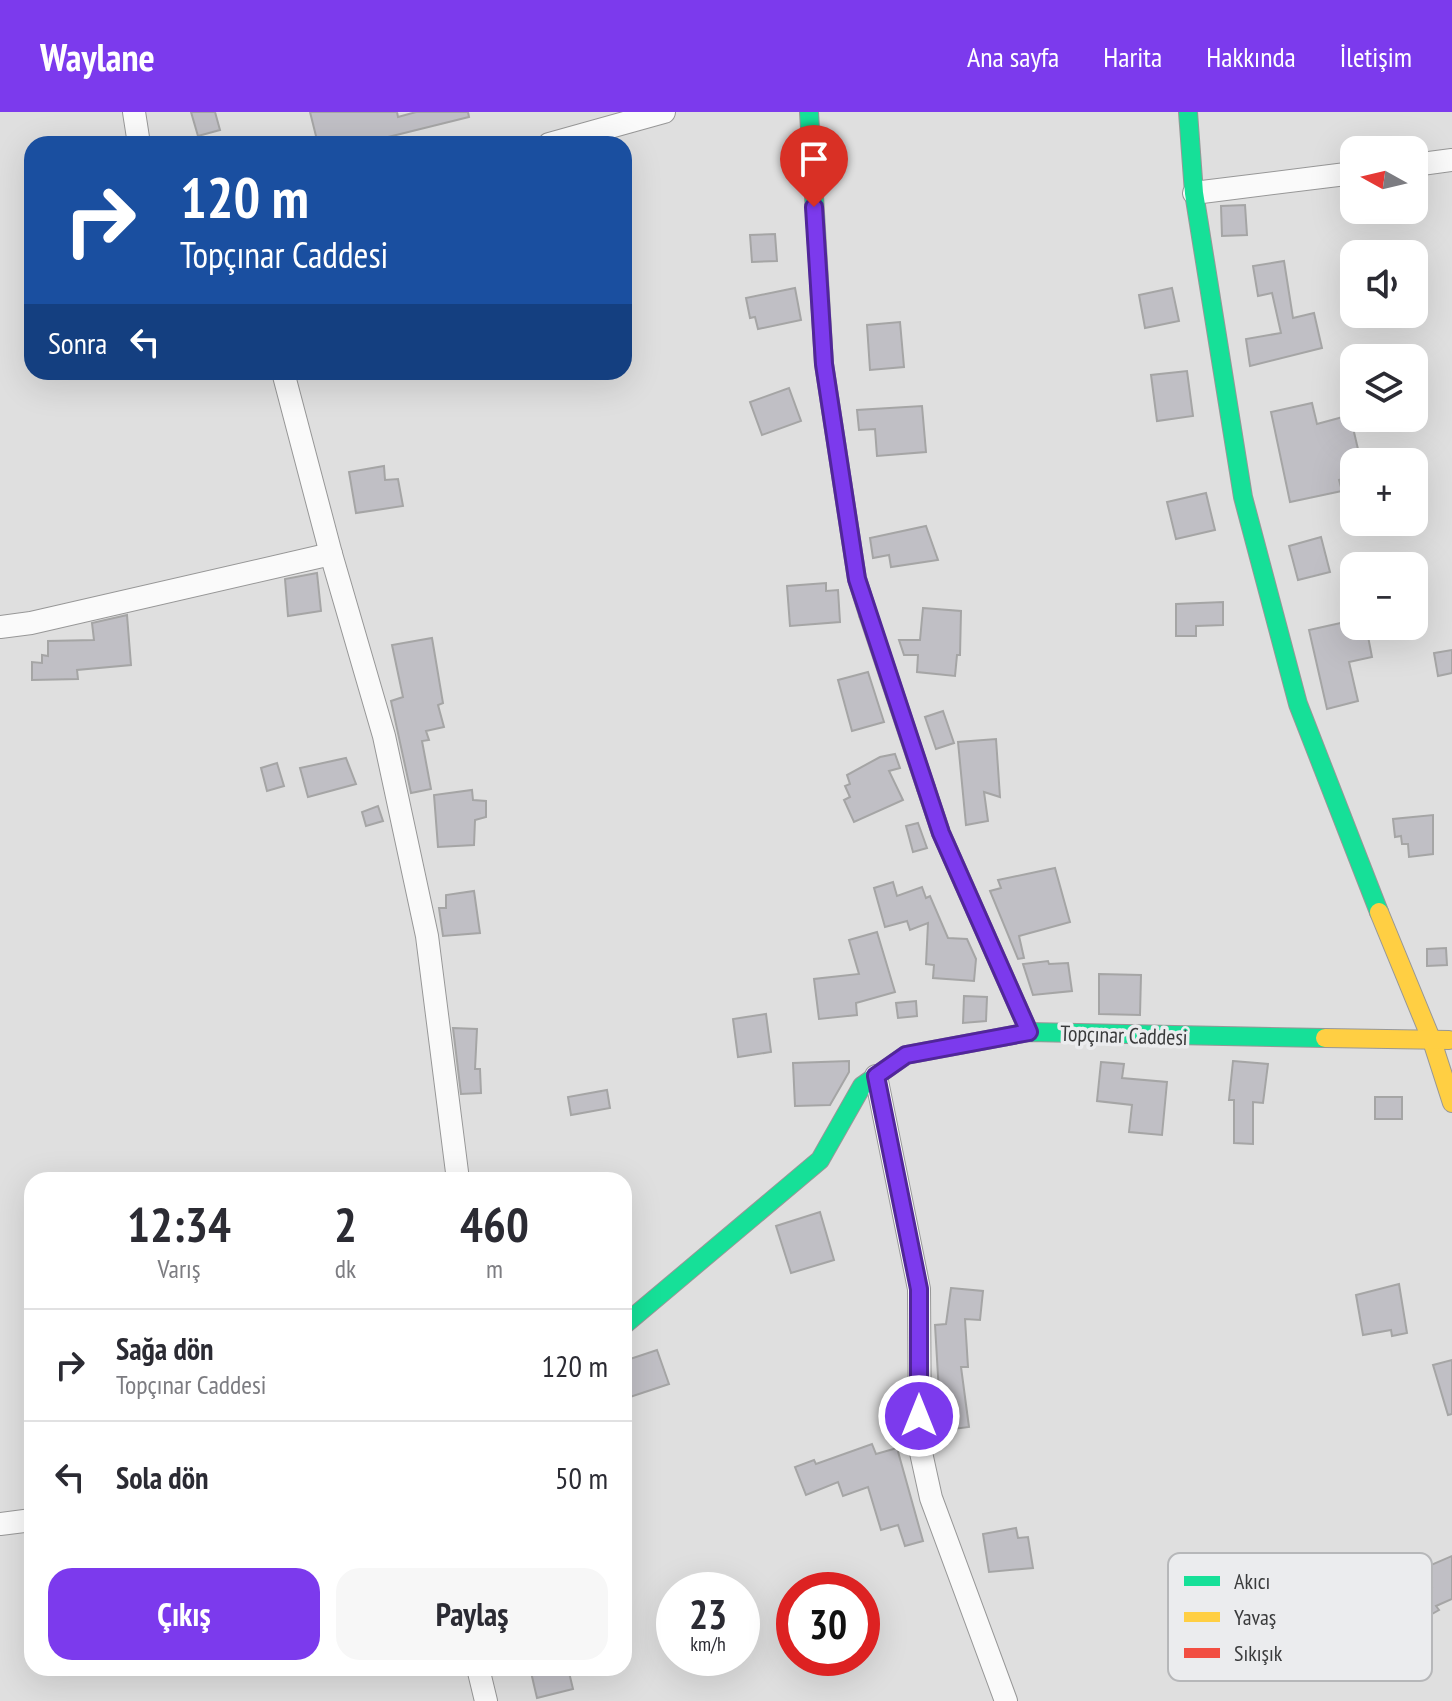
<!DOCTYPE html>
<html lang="tr">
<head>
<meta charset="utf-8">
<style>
	body { margin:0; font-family:"PT Sans Narrow",sans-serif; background:#f7f7f7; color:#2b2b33; height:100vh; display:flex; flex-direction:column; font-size:30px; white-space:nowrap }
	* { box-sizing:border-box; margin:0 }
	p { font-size:26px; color:#7c7c81 }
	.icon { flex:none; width:44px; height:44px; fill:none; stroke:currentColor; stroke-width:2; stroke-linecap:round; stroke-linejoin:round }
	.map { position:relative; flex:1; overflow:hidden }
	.sheet { position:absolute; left:24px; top:1060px; width:608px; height:504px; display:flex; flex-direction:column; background:#fff; border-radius:24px; box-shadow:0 8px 32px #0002 }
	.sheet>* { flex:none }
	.banner { position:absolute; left:24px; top:24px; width:608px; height:244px; border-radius:24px; box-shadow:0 8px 32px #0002; background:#1a4fa0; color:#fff; overflow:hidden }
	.needle { width:52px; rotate:278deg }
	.tools { position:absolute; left:1340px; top:24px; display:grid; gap:16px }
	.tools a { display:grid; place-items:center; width:88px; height:88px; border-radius:16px; background:#fff; box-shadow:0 8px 32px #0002; font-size:40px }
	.speed { position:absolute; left:656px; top:1460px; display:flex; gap:16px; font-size:40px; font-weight:700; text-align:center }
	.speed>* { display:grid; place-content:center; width:104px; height:104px; border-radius:50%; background:#fff; box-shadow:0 8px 32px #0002; line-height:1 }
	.speed small { font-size:20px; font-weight:400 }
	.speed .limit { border:12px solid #d22; background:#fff; color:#111 }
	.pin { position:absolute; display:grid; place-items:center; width:68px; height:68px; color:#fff; margin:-82px -34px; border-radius:50% 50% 50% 0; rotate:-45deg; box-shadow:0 0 8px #0007 }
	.pin .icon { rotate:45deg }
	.me { position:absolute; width:88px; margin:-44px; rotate:0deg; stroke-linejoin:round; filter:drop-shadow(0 0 6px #0008) }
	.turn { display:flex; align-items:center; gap:28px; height:168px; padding:0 24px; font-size:36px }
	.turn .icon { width:104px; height:104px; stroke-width:2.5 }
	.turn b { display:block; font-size:56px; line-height:68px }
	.then { display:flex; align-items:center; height:76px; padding:0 24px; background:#0003; gap:16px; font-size:30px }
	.eta { display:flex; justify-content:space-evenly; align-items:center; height:136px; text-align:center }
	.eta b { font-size:48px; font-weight:700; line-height:56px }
	.action { display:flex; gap:16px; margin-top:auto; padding:16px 24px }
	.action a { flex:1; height:92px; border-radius:24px; background:#7c3aed; color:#fff; font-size:32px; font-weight:700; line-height:92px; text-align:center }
	.action a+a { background:#f7f7f7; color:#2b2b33 }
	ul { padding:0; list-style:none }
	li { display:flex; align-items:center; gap:24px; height:112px; padding:0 24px; border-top:2px solid #e1e1e2 }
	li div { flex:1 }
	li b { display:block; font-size:30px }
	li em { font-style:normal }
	header { display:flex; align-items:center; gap:48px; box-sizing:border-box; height:112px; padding:0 40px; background:#7c3aed; color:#fff }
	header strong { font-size:38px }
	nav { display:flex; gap:44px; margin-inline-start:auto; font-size:28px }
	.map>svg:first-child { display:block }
</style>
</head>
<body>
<header>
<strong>Waylane</strong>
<nav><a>Ana sayfa</a><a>Harita</a><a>Hakkında</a><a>İletişim</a></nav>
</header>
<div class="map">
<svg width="1452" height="1589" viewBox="0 0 1452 1589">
	<rect width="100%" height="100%" fill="#dfdfdf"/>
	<!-- building -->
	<g fill="#c0bfc5" stroke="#a5a5a5" stroke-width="2">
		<polygon points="191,0 215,0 220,18 198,24"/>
		<polygon points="310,0 397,0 398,5 416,0 468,0 469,5 372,29 373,32 318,32"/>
		<polygon points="1245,93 1247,123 1222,124 1221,94"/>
		<polygon points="775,122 777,149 752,150 750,123"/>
		<polygon points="1284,149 1293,206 1314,201 1322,236 1250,254 1246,227 1281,221 1272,181 1258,184 1253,154"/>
		<polygon points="795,176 801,208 758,217 755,205 750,206 746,186"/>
		<polygon points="1172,176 1179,209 1145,216 1139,183"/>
		<polygon points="900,210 904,255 870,258 867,213"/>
		<polygon points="1187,259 1193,304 1157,309 1151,263"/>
		<polygon points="789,276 801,309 762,323 750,290"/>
		<polygon points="1312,291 1317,312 1350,303 1361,350 1354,350 1354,364 1339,368 1342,379 1290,390 1271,300"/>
		<polygon points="922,294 926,340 877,344 875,317 859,318 857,298"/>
		<polygon points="384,354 385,368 398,367 403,394 356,401 349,360"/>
		<polygon points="1206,381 1215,418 1176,427 1167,390"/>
		<polygon points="926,414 938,448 891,455 889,443 873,446 870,426"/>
		<polygon points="1321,425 1330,460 1298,468 1289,434"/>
		<polygon points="317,461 321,499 288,504 285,467"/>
		<polygon points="826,471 826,479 838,478 840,510 790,514 787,474"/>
		<polygon points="1223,490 1223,513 1196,514 1196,524 1176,524 1176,492"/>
		<polygon points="923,496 961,499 960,543 957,543 955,564 917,560 918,543 904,543 899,528 920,528"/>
		<polygon points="127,503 131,553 77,558 78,567 32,568 32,550 42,551 42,543 48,544 48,529 94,528 92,511"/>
		<polygon points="1354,508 1354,514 1366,514 1372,545 1349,550 1358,589 1327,597 1309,518"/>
		<polygon points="432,526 443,591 438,593 444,615 426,619 429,628 422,629 431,677 411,681 391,589 403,585 392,533"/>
		<polygon points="1452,538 1452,561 1438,564 1434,541"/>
		<polygon points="868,560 884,610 852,619 838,568"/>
		<polygon points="943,599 954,631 936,637 925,605"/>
		<polygon points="996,627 1000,685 984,680 988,709 966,713 958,630"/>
		<polygon points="895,642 900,656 889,659 903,688 854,710 844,688 850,685 845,674 850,672 847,663 880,645"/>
		<polygon points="346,646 356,672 308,685 300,656"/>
		<polygon points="277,651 284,674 267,679 261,656"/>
		<polygon points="472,678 473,688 486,689 486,705 475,708 474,733 438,735 434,683"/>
		<polygon points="378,694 383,709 366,714 362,700"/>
		<polygon points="1433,703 1433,742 1409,745 1408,732 1402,732 1401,724 1395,725 1393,707"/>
		<polygon points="918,711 927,736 913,740 906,714"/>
		<polygon points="1055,756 1070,810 1019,824 1024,846 1018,847 990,779 1001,776 998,768"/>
		<polygon points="893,770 897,784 922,775 926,786 930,784 948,826 967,827 976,847 974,869 933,866 934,853 926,852 928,811 910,818 907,809 885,815 874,776"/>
		<polygon points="474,779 480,821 443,824 439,796 446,796 446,783"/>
		<polygon points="877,820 895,880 856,891 857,903 819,907 814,867 859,862 849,828"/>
		<polygon points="1446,836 1447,853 1427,854 1427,837"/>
		<polygon points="1048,849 1049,852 1068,851 1072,879 1033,883 1023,852"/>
		<polygon points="1099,862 1141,863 1140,903 1099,902"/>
		<polygon points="964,884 987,885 986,909 963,911"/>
		<polygon points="916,889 917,904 898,906 896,891"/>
		<polygon points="766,902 771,940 738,945 733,907"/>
		<polygon points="453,916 477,917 475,957 480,957 481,981 461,982"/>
		<polygon points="849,949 849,960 830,993 795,994 793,951"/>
		<polygon points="1233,949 1268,952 1263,991 1253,990 1253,1032 1234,1031 1234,988 1229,988"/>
		<polygon points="1101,950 1124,952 1122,966 1167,970 1162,1023 1129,1020 1132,993 1097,989"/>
		<polygon points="607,978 610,996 571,1003 568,985"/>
		<rect x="1375" y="985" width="27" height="22"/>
		<polygon points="820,1100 834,1148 791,1161 776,1114"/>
		<polygon points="1399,1172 1407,1221 1392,1224 1391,1218 1363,1223 1356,1183"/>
		<polygon points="951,1176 983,1179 980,1208 965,1207 968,1255 961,1255 969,1315 939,1319 934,1282 939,1281 935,1213 946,1212"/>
		<polygon points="657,1238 669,1272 630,1285 624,1266 624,1249"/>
		<polygon points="1452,1248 1452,1302 1448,1303 1433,1253"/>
		<polygon points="872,1332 876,1342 897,1336 923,1429 905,1434 898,1413 881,1418 868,1375 843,1384 838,1370 806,1383 795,1355 814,1348 816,1352"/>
		<polygon points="1016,1416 1018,1426 1028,1425 1033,1456 989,1460 983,1422"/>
		<polygon points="1452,1444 1452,1487 1436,1494 1439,1498 1425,1506 1413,1487 1432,1475 1424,1456"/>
		<polygon points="530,1556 568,1556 573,1577 537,1586"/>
	</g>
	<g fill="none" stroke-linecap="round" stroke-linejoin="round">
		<!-- street casing -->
		<g stroke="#979797" stroke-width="24">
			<g id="street">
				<polyline points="134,0 139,32"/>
				<polyline points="549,32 664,0"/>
				<polyline points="1414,53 1452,48"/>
				<polyline points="1194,81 1354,61"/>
				<polyline points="283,260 331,442 384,624 427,824 458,1068"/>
				<polyline points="0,515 31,511 331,442"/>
				<polyline points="876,964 919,1177 920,1336 931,1386 1006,1589"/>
				<polyline points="0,1412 32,1408"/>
				<polyline points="478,1556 486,1589"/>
			</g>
		</g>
		<!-- fast casing -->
		<g stroke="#979797" stroke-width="20">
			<g id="fast">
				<polyline points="809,0 824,252 857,467 868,502"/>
				<polyline points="1188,0 1194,81 1243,385 1298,592 1379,800"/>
				<polyline points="624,1213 820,1048 862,974 906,943 1029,920 1325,926"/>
			</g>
		</g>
		<!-- slow casing -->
		<g stroke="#979797" stroke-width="20">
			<g id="slow">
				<polyline points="926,676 941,721 1029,920"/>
				<polyline points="1379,800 1432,929 1452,991"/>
				<polyline points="1325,926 1449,928"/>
			</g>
		</g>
		<!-- jam casing -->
		<g stroke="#979797" stroke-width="20">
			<polyline id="jam" points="868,502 926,676"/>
		</g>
		<!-- street -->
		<use href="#street" stroke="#fafafa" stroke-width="22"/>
		<!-- fast -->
		<use href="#fast" stroke="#16e098" stroke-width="18"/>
		<!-- slow -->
		<use href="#slow" stroke="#ffcf43" stroke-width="18"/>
		<!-- jam -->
		<use href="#jam" stroke="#f24e42" stroke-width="18"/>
	</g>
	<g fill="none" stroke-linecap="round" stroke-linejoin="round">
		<!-- route casing -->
		<g stroke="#51269a" stroke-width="20">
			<polyline id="route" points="814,95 824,252 857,467 941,721 1029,920 906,943 876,964 919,1177 919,1304"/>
		</g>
		<!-- route -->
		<use href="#route" stroke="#7c3aed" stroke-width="14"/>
	</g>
	<g text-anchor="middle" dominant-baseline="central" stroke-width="7" stroke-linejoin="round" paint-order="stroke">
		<!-- street labels -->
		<g font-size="22" fill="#3a3b3c" stroke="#ebecee">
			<text transform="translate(1124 923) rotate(2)">Topçınar Caddesi</text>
		</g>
	</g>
	<!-- legend -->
	<rect x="1168" y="1441" width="264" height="128" rx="12" fill="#ebecee" stroke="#b6b7b9" stroke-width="2"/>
	<rect x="1184" y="1464" width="36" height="10" fill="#16e098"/>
	<rect x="1184" y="1500" width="36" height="10" fill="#ffcf43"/>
	<rect x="1184" y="1536" width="36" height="10" fill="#f24e42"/>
	<g font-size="22" fill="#3a3b3c">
		<text x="1234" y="1477">Akıcı</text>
		<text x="1234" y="1513">Yavaş</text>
		<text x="1234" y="1549">Sıkışık</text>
	</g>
</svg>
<div class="tools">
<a><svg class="needle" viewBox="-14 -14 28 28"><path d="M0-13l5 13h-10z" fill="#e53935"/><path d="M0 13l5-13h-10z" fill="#7c7c81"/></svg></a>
<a><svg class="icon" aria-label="sound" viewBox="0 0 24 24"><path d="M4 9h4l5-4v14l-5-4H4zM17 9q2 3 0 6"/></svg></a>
<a><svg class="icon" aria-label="layers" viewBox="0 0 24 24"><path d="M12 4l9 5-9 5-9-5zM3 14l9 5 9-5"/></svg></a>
<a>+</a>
<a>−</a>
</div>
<div class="speed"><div>23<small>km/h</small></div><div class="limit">30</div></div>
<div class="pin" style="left:814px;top:95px;background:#d93025"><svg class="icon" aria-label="arrive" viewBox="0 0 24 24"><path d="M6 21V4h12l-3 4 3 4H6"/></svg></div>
<svg class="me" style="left:919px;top:1304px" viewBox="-20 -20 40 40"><circle r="17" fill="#7c3aed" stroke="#fff" stroke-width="3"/><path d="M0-11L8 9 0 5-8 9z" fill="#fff"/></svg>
<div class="banner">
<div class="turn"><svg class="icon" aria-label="right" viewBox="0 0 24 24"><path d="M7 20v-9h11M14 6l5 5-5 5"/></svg><div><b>120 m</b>Topçınar Caddesi</div></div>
<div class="then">Sonra<svg class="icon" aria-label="left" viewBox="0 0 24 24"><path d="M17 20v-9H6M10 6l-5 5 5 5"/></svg></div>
</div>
<section class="sheet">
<div class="eta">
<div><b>12:34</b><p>Varış</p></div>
<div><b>2</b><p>dk</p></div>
<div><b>460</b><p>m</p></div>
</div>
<ul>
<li><svg class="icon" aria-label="right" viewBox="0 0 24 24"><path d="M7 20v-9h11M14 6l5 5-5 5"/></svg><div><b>Sağa dön</b><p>Topçınar Caddesi</p></div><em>120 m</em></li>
<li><svg class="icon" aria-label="left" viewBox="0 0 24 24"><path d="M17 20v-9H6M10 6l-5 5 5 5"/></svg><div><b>Sola dön</b></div><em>50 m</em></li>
</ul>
<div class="action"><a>Çıkış</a><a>Paylaş</a></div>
</section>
</div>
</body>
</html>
